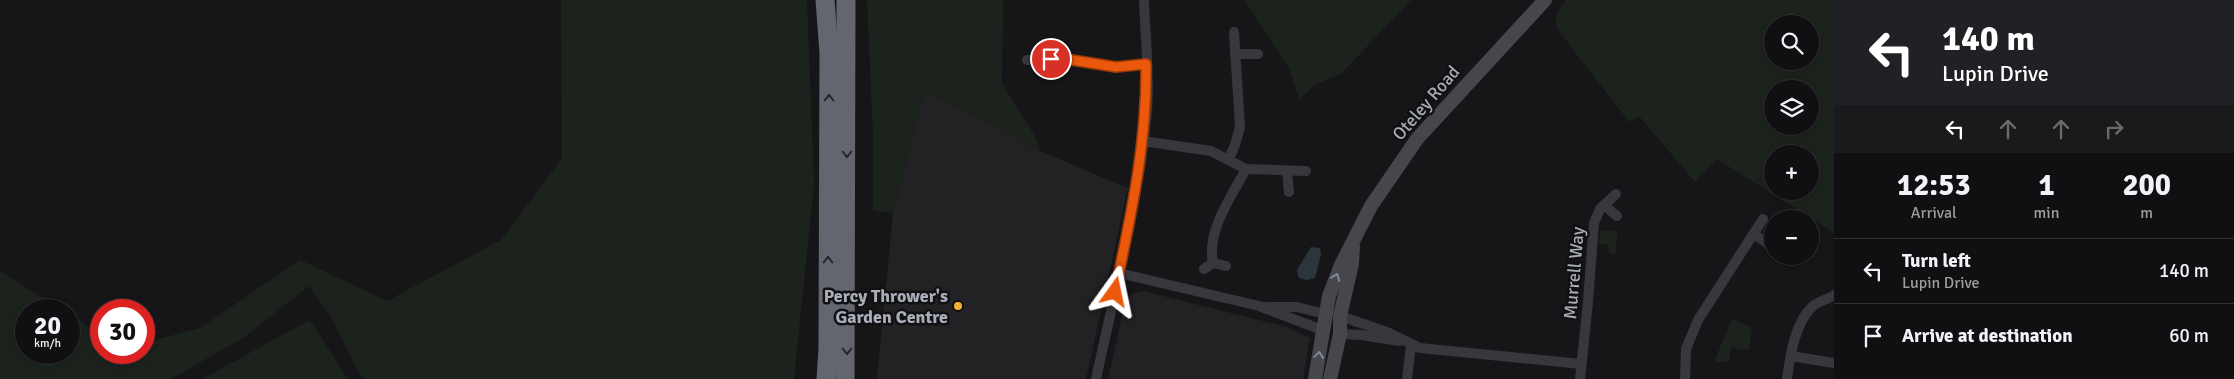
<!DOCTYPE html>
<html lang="en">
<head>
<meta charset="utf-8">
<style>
	body { margin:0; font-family:Signika,sans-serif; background:#19191b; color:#f1f3f6; height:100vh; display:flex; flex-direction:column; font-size:19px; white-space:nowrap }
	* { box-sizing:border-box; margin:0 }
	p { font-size:16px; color:#9c9d9f }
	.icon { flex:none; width:28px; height:28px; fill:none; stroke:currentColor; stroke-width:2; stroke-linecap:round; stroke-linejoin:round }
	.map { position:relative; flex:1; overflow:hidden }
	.details { display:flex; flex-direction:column; background:#101012; width:400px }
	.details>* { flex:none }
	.top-card { background:#202124; color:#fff; overflow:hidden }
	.fabs { position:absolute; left:1764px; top:15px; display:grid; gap:10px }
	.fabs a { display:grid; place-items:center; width:55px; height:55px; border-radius:50%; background:#101012; box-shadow:0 2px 8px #0003,0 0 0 1px #303032; font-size:25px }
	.speed { position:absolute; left:15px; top:299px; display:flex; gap:10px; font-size:25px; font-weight:700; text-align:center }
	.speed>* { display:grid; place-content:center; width:65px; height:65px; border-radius:50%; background:#101012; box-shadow:0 2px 8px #0003,0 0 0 1px #303032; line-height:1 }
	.speed small { font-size:12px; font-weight:400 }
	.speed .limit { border:8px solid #d22; background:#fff; color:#111 }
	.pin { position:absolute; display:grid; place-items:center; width:42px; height:42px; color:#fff; margin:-21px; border:2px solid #fff; border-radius:50%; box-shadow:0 1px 5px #0007 }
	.me { position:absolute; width:55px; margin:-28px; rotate:12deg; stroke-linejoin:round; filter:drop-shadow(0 0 4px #0008) }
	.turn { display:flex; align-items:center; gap:18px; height:105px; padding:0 25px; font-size:22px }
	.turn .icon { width:65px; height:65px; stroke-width:2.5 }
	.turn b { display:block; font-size:35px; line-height:42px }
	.lanes { display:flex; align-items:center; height:48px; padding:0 25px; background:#0003; justify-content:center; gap:25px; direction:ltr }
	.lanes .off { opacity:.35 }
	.eta { display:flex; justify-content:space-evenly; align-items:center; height:85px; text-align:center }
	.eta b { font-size:30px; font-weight:800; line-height:35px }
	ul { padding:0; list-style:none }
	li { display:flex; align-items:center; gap:15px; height:65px; padding:0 25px; border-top:1px solid #303032 }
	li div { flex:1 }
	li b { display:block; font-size:19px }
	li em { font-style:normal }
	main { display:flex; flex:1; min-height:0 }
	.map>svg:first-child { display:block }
</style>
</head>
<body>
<main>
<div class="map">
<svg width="1834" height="379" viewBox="0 0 1834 379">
	<rect width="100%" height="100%" fill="#161618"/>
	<!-- built -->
	<g fill="#222225">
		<polygon points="925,91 1040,151 1128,188 1086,379 877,379 893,213"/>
		<polygon points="1143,291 1287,327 1310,338 1303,379 1108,379 1126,298 1134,293"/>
	</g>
	<!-- green -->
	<g fill="#1c231d" fill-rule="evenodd">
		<polygon points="561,0 807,0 814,184 794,379 362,379 331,317 309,286 243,338 171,379 0,379 0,271 62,310 26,310 26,352 69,352 69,314 101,335 101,352 144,352 144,343 200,328 300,260 387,301 501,240 562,158"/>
		<polygon points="867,0 1003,0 1002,83 1036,138 1040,151 925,91 893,213 873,211 873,134"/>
		<polygon points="1244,0 1411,0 1342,73 1314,85 1299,100 1289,68"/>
		<path d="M1566 0H1834V233L1717 159 1695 182 1639 116 1629 122 1558 30C1553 17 1558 9 1566 0ZM1772 24H1810V61H1772ZM1772 89H1810V126H1772ZM1772 154H1810V191H1772Z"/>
		<polygon points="1604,230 1617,232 1616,254 1609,253 1609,245 1599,244 1600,232"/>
		<polygon points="1732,319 1752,328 1749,349 1741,350 1734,347 1731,349 1729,362 1714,362"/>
		<polygon points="310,320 348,379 202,379"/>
	</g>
	<!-- water -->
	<polygon fill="#2c353c" points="1311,247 1320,248 1321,255 1315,278 1307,280 1299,278 1297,270"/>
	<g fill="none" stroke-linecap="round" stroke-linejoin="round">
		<!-- street -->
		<g stroke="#37383d" stroke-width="10">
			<polyline points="1235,54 1258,54"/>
			<polyline points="1027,60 1072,60 1116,67 1146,64"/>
			<polyline points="1143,141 1211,151 1246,169 1306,171"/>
			<polyline points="1229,159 1235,145 1240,127 1234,32"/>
			<polyline points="1287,171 1289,192"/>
			<polyline points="1604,205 1617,216"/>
			<polyline points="1754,234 1768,244"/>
			<path d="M1226 266 1213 263C1206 231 1232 196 1246 169"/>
			<polyline points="1204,269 1213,263"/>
			<polyline points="1119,273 1259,306 1322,330"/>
			<polyline points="1267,307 1297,307 1325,314"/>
			<polyline points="1340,316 1387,332 1420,348 1581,364"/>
			<polyline points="1340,334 1362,335 1399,341"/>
			<polyline points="1791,356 1834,363"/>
			<path d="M1096 379C1115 290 1139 201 1147 110 1150 74 1145 36 1144 0"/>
			<polyline points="1407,379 1411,345"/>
			<polyline points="1580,379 1588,302 1594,223 1600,209 1616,194"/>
			<polyline points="1685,379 1686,349 1698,320 1763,219"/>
			<path d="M1787 379C1790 356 1795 322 1813 306 1818 301 1828 300 1834 295"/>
		</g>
		<!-- secondary -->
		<g stroke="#45474d" stroke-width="14">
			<polyline points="1315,379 1329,296 1341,265 1371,206 1417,139 1545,0"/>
			<polyline points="1330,379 1340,334 1340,316 1352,264 1353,247"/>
		</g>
		<!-- highway -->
		<g stroke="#63666e" stroke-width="19">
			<polyline points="825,0 829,53 828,348 826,379"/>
			<polyline points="845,379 846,0"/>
		</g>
	</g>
	<!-- one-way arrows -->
	<defs><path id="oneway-chevron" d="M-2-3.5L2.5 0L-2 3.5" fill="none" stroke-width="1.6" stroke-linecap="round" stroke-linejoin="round" transform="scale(1.25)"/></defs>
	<g stroke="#26262a">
		<use href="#oneway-chevron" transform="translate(829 98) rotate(-90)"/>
		<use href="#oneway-chevron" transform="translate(847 154) rotate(90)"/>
		<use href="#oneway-chevron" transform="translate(828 260) rotate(-90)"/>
		<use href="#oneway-chevron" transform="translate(847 351) rotate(90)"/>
	</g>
	<g stroke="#858993">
		<use href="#oneway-chevron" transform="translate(1336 277) rotate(-69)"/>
		<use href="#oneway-chevron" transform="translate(1319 355) rotate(-82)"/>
	</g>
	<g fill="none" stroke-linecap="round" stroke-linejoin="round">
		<!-- route casing -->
		<g stroke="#983908" stroke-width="12">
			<path id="route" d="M1051 59 1072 60 1116 67 1146 64C1147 144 1131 214 1115 292"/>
		</g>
		<!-- route -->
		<use href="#route" stroke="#ea580c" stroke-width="9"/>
	</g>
	<!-- markers -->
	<circle fill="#f2b134" stroke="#111113" stroke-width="2" cx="958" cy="306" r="5"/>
	<g text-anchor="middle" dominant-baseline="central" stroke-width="5" stroke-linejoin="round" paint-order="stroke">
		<!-- street labels -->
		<g font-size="18" fill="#a8adb8" stroke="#111113">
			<text transform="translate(1426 103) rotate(-49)">Oteley Road</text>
			<text transform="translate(1574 273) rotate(-85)">Murrell Way</text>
		</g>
		<!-- poi labels -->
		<g font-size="18" font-weight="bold" fill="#a8adb8" stroke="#111113" text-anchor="end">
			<text x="948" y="296">Percy Thrower's<tspan x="948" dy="21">Garden Centre</tspan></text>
		</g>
	</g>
</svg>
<div class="fabs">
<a><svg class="icon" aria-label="search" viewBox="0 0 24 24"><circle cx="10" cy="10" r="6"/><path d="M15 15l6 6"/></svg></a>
<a><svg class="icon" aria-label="layers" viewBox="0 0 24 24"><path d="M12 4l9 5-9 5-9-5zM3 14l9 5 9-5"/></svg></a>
<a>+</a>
<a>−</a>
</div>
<div class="speed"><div>20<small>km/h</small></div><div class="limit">30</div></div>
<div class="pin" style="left:1051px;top:59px;background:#d93025"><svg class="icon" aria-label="arrive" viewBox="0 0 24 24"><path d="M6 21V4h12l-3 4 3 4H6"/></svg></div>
<svg class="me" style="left:1115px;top:292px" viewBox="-20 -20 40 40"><path d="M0-17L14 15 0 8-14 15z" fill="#ea580c" stroke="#fff" stroke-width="4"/></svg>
</div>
<section class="details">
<div class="top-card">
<div class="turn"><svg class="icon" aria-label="left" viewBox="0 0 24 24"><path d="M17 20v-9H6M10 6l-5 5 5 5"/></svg><div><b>140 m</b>Lupin Drive</div></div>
<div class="lanes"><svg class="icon" aria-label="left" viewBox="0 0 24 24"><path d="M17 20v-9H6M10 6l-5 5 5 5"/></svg><svg class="icon off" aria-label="ahead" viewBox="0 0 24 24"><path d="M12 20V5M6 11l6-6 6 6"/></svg><svg class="icon off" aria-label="ahead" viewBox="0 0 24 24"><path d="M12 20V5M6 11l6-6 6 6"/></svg><svg class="icon off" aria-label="right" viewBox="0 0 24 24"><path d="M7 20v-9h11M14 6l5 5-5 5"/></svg></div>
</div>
<div class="eta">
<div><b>12:53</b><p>Arrival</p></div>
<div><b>1</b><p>min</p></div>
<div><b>200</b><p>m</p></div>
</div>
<ul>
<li><svg class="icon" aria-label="left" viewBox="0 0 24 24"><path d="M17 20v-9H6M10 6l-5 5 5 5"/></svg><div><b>Turn left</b><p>Lupin Drive</p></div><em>140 m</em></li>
<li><svg class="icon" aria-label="arrive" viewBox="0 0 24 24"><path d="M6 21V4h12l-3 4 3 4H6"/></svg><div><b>Arrive at destination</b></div><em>60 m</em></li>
</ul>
</section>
</main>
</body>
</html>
